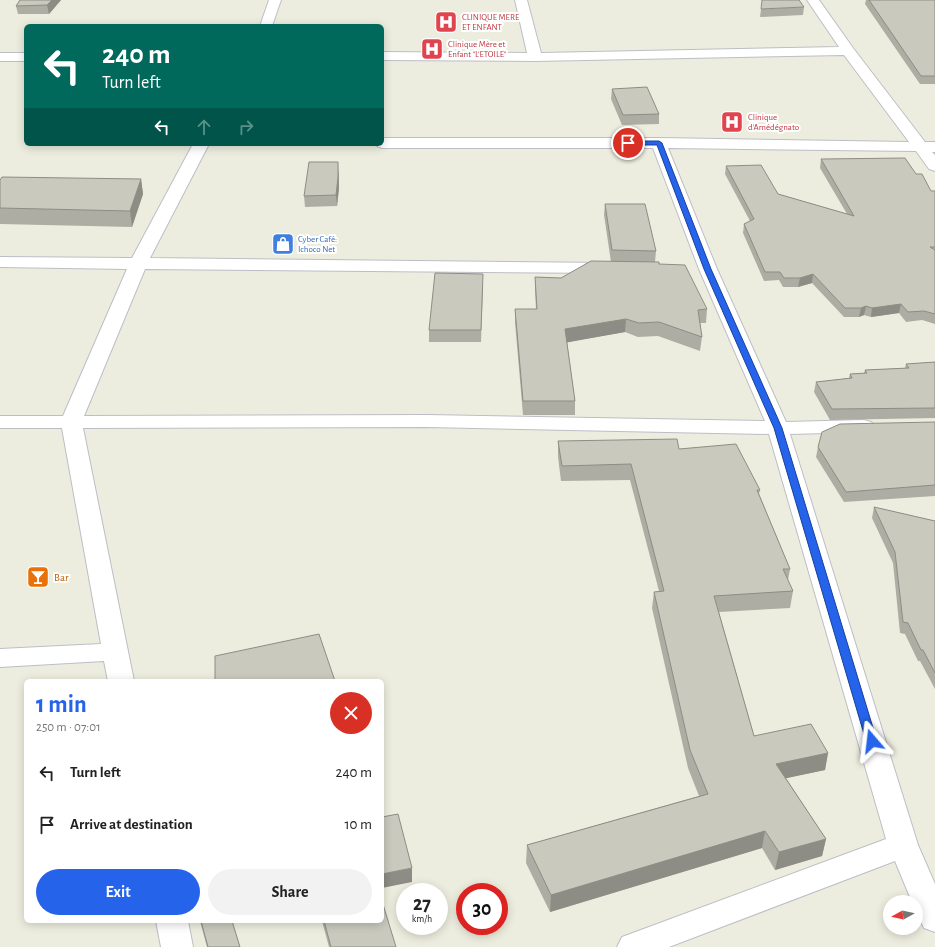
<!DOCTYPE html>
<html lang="en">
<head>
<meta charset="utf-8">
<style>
	body { margin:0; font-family:"Alegreya Sans",sans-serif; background:#f2f2f2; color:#222; height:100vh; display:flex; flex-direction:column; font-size:15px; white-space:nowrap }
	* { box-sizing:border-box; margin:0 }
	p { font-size:13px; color:#767676 }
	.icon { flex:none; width:22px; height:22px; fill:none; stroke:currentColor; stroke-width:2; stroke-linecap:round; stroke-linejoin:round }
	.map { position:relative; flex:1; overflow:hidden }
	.side { position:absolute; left:24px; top:679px; width:360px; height:244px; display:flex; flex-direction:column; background:#fff; border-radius:6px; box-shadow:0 2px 10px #0003 }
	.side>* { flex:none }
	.top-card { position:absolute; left:24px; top:24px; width:360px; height:122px; border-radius:6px; box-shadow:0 2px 10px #0003; background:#00695c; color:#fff; overflow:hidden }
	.needle { width:26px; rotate:262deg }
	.buttons { position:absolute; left:883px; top:895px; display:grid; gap:8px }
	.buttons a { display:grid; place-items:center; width:40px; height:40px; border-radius:50%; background:#fff; box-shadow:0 2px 10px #0003; font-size:20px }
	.speed { position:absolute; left:396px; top:883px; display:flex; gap:8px; font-size:20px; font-weight:700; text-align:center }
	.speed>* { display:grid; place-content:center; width:52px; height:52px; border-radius:50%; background:#fff; box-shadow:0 2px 10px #0003; line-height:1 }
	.speed small { font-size:10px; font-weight:400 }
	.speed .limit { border:6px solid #d22; background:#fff; color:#111 }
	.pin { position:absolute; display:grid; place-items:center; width:34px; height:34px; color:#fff; margin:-17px; border:2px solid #fff; border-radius:50%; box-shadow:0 1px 4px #0007 }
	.me { position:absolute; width:44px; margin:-22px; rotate:343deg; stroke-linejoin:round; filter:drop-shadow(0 0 3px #0008) }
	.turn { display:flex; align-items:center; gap:14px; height:84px; padding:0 12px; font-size:18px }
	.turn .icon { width:52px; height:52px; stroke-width:2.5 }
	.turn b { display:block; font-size:28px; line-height:34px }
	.lanes { display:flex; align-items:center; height:38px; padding:0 12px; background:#0003; justify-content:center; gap:20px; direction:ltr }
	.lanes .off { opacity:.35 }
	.round { display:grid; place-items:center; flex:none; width:42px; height:42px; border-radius:21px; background:#f2f2f2 }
	.headline { display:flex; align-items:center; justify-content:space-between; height:68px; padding:0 12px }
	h1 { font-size:24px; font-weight:700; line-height:30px; color:#2563eb }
	.primary-button { display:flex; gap:8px; margin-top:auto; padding:8px 12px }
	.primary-button a { flex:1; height:46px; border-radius:24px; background:#2563eb; color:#fff; font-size:16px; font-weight:700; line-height:46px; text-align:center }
	.primary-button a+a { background:#f2f2f2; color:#222 }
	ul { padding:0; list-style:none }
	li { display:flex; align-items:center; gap:12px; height:52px; padding:0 12px }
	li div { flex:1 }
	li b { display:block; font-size:15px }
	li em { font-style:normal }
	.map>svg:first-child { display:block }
</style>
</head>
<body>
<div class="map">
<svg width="935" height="947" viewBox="0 0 935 947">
	<rect width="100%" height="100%" fill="#ededdf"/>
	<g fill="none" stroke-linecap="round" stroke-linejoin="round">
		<!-- minor casing -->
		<g stroke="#bdbec5" stroke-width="2">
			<g id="minor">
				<polygon points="269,0 281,0 272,26 260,26"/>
				<polygon points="515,0 527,0 541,53 839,47 807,0 819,0 853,48 925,142 935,142 935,152 932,152 935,155 935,171 929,169 916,151 668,148 717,269 786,422 864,420 871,422 875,426 871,430 864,432 790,434 918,845 935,884 935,932 924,928 916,911 916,902 912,902 895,861 669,947 617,947 622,937 886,839 769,434 427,427 83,428 134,681 108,681 104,661 0,667 0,649 101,644 62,428 0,428 0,416 63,416 127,269 0,267 0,257 132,258 193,144 209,144 150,258 609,263 615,264 618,268 615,272 609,273 145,269 84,416 427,415 765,421 699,269 653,148 382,148 377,146 375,144 382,144 382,138 659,138 909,142 844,55 535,61 382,60 382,52 527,53"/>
				<rect x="0" y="53" width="26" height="8"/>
				<polygon points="156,921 188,921 193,947 161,947"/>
			</g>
		</g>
		<!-- minor -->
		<use href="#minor" fill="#fff" fill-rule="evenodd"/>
	</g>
	<!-- wall -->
	<g fill="#aeada3">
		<polygon points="20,0 61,0 49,14 18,14 16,6"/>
		<polygon points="866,0 935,0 935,84 920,84 865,4"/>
		<polygon points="804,7 803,15 760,17 761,9"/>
		<polygon points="612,89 659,114 659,124 622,125 611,99"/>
		<polygon points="821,159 916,174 931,191 935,191 935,324 922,320 906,322 899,313 871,317 864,315 859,317 844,317 812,283 798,287 783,287 779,280 764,281 743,233 744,224 750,221 725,174 726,166 778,194 847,214 820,168"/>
		<polygon points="339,172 339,188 337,206 305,207 304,196"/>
		<polygon points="141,179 143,194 132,227 0,224 0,180"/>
		<polygon points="605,204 656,251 655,262 659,264 707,309 706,323 700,323 702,337 700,351 658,336 638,337 625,332 567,342 575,401 575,415 523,415 515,322 515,309 536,309 535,291 535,277 561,278 611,262 604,215"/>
		<polygon points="483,285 481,342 429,342 429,330"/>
		<polygon points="935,362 935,418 830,420 814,392 816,382 849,378 850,374 864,373 865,370 905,368 906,364"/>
		<polygon points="935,422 935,496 844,502 816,457 818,447"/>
		<polygon points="558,441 679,449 760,490 759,494 790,569 788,580 793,591 790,608 719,612 754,736 828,753 825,770 786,778 826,839 822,856 775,870 762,848 550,912 526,863 527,845 699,796 688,768 652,608 654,592 659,591 630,480 561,481 558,457"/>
		<polygon points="874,507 935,521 935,689 920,661 918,661 905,634 900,633 893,563 872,518"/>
		<polygon points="200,921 232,921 240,947 207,947"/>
		<polygon points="322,921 382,921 396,947 329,947"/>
	</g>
	<!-- shaded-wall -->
	<g fill="#8d8d85">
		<polygon points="52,0 61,0 49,14 47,5"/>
		<polygon points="338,162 339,188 337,206 336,195"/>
		<polygon points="141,179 143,194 132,227 130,211"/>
		<polygon points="813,274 812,283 798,287 800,278"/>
		<polygon points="901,304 899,313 871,317 872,308"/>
		<polygon points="866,306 864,315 859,317 861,308"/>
		<polygon points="626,319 625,332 564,343 565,329"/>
		<polygon points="828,753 825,770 773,781 776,764"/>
		<polygon points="765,831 762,848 550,912 551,895"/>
		<polygon points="826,839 822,856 775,870 779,852"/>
		<polygon points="412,868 412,882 382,888 382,874"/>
	</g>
	<!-- building -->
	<g fill="#cac9be" stroke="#8d8d85">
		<polygon points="20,0 52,0 47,5 16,6"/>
		<polygon points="762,0 799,0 804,7 761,9"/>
		<polygon points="869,0 935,0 935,76 921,76"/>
		<polygon points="647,87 659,114 623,115 612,89"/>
		<polygon points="905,158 916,174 922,174 931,191 935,191 935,247 930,247 935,250 935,314 924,311 908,312 901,304 872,308 866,306 861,308 845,308 813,274 800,278 784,278 780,272 765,272 744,224 754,219 726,166 761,165 778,194 854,216 821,159"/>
		<polygon points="309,162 338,162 338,177 336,195 304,196"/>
		<polygon points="2,177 141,179 130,211 0,208 0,180"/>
		<polygon points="605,204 645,204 656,251 612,250"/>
		<polygon points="591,261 659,262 659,264 685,265 707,309 698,310 702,337 659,322 639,323 626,319 565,329 575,401 523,401 515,309 537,309 535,277 561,278"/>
		<polygon points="435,273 483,274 481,330 429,330"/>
		<polygon points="935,362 935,408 832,409 816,382 852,378 850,374 867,373 865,370 909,368 906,364"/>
		<polygon points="935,422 935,485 846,492 818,447 822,432 840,424"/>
		<polygon points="677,439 679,449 736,444 760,490 757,490 790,569 783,569 793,591 714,596 754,736 811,724 828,753 776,764 826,839 779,852 765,831 551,895 527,845 708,794 690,750 654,592 664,591 631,464 562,466 558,441"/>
		<polygon points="874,507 935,521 935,673 923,650 921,650 908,623 903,622 895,552"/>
		<polygon points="319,634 335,681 215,681 215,656"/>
		<polygon points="398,814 412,868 382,874 382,817"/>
		<polygon points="382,901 396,947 331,947 324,921 382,921"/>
		<polygon points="201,921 232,921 240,947 208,947"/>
	</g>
	<!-- route -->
	<polygon fill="#2563eb" stroke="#184099" points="628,141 659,141 662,143 711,269 782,428 877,741 876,744 872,745 867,744 866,741 774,428 704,269 657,145 626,145 625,143"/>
	<!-- icons -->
	<defs>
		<g id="hospital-square" transform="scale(1.15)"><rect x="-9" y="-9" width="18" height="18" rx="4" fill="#e0444e" stroke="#fff"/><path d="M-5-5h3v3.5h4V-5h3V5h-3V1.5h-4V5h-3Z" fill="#fff"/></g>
		<g id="shop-square" transform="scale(1.15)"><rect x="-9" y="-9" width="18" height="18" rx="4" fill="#3f7fe0" stroke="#fff"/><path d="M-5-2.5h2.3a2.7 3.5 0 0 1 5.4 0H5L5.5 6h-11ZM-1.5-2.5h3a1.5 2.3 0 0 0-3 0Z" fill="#fff"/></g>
		<g id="bar-square" transform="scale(1.15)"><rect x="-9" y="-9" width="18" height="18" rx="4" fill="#e8710a" stroke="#fff"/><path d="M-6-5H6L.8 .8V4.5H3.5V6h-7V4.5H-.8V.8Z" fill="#fff"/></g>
	</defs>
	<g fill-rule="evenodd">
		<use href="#hospital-square" x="446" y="22"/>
		<use href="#hospital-square" x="432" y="49"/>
		<use href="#hospital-square" x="732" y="122"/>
		<use href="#shop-square" x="283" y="244"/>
		<use href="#bar-square" x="38" y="577"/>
	</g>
	<g text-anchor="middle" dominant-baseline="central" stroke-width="4" stroke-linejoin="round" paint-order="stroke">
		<!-- far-health labels -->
		<g font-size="9" fill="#be3a42" stroke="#fff" text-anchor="start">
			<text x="462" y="17">CLINIQUE MERE<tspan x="462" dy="10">ET ENFANT</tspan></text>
			<text x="448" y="44">Clinique Mère et<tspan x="448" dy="10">Enfant "L'ETOILE"</tspan></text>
			<text x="748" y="117">Clinique<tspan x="748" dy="10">d'Amédégnato</tspan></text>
		</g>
		<!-- far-shop labels -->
		<g font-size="9" fill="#366cbe" stroke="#fff" text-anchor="start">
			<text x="298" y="239">Cyber Café:<tspan x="298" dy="10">Ichoco Net</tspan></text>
		</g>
		<!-- food labels -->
		<g font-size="11" fill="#c56008" stroke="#fff" text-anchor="start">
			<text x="54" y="577">Bar</text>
		</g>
	</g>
</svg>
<div class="buttons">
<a><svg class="needle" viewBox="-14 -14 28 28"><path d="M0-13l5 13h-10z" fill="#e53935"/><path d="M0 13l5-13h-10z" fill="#767676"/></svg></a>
</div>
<div class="speed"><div>27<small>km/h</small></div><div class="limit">30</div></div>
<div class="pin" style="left:628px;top:143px;background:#d93025"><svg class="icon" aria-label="arrive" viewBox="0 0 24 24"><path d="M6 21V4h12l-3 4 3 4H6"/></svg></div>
<svg class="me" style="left:872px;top:741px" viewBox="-20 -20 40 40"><path d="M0-17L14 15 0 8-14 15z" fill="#2563eb" stroke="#fff" stroke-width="4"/></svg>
<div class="top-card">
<div class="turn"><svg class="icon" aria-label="left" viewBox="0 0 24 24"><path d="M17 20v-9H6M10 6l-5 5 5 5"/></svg><div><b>240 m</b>Turn left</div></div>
<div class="lanes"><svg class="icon" aria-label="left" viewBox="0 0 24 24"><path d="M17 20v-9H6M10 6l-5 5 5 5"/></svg><svg class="icon off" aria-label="ahead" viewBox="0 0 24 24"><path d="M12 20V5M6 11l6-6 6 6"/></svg><svg class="icon off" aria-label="right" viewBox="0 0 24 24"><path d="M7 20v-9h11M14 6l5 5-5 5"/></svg></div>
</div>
<section class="side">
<div class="headline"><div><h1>1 min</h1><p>250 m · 07:01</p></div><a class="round" style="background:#d93025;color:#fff"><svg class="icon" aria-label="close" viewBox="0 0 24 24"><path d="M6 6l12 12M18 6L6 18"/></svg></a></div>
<ul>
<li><svg class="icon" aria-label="left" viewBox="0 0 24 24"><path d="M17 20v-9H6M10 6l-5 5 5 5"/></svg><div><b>Turn left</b></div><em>240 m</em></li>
<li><svg class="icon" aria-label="arrive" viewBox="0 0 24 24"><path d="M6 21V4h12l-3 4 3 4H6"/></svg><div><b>Arrive at destination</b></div><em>10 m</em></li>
</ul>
<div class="primary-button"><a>Exit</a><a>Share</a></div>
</section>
</div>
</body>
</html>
